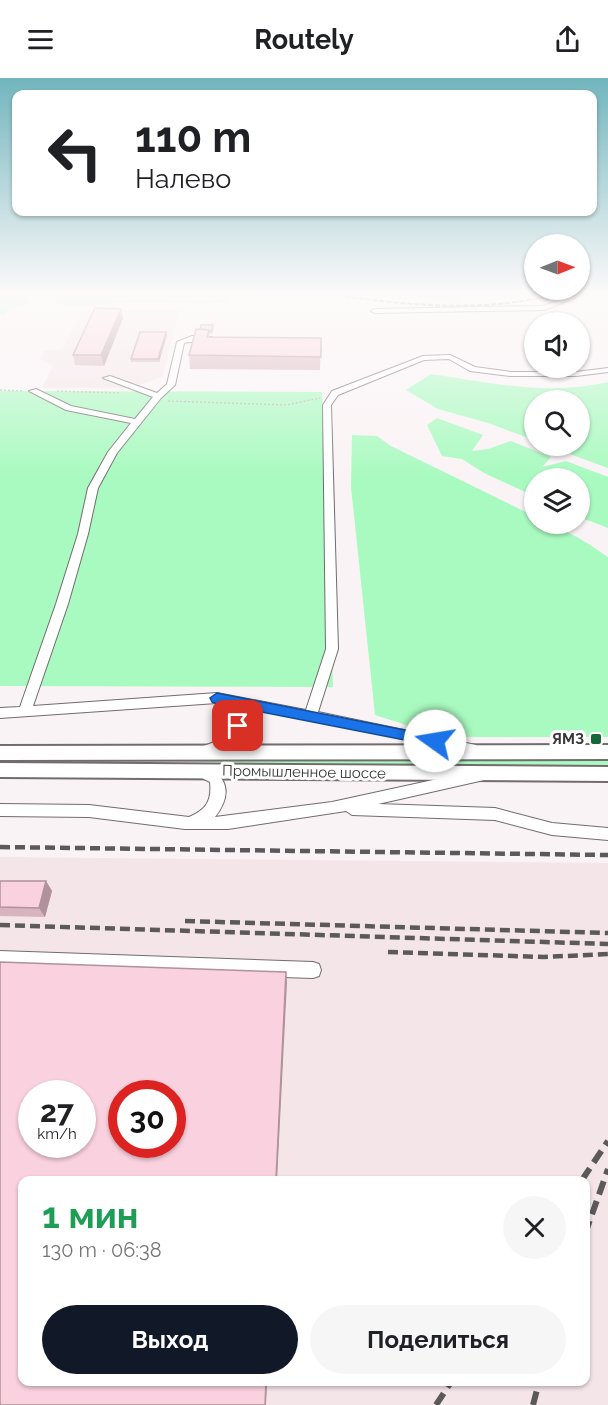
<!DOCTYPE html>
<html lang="ru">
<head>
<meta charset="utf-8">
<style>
	body { margin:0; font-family:Raleway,sans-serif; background:#f6f6f6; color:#202124; height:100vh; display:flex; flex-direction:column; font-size:22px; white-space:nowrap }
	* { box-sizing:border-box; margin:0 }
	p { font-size:20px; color:#757577 }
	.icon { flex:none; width:33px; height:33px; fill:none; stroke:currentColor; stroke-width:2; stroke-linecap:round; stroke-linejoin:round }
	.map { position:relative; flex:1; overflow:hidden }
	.drawer { position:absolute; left:18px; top:1098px; width:572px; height:210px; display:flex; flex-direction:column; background:#fff; border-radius:12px; box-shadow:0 2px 4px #0004 }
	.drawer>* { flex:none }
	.hud { position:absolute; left:12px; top:12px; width:585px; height:126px; border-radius:12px; box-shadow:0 2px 4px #0004; background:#fff; color:#202124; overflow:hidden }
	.needle { width:39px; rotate:89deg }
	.controls { position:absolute; left:524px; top:156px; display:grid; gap:12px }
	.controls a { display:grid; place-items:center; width:66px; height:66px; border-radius:50%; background:#fff; box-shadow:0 2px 4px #0004; font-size:30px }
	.speed { position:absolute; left:18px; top:1002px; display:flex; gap:12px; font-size:30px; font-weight:700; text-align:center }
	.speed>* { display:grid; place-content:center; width:78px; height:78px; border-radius:50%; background:#fff; box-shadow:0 2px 4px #0004; line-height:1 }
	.speed small { font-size:15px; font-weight:400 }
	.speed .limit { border:9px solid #d22; background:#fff; color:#111 }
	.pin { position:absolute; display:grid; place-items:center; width:51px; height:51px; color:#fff; margin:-26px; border-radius:12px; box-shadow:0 3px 9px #0006 }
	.me { position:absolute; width:66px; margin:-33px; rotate:283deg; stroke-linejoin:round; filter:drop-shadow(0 0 4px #0008) }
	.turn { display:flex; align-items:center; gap:21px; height:126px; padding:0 24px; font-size:27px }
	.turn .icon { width:78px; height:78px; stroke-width:2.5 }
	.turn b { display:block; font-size:42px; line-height:51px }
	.round { display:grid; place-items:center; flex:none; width:63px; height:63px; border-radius:32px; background:#f6f6f6 }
	.overview { display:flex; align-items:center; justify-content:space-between; height:102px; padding:0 24px }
	h1 { font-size:36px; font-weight:700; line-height:45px; color:#1e9e55 }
	.button { display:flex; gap:12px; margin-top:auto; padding:12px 24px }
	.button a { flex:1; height:69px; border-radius:36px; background:#111827; color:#fff; font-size:24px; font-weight:700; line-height:69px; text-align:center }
	.button a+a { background:#f6f6f6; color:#202124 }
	header { display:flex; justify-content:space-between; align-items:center; height:78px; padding:0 24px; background:#fff; font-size:27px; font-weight:700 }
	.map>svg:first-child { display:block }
</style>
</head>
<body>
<header><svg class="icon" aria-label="menu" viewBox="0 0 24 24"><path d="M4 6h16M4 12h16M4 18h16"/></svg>Routely<svg class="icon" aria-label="share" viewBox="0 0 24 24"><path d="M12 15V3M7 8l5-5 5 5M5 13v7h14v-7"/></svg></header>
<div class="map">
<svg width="608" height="1327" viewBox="0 0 608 1327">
	<rect width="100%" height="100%" fill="#faf3f5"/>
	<!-- built -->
	<g fill="#f4e5e9" fill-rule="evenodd">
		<polygon points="180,232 162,299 129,310 42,310 53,288 41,281 44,273 62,271 82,233"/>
		<path d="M0 779 608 785V1327H0ZM32 1016H82V1066H32ZM122 1016H172V1066H122ZM22 1102H585V1304H22Z"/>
	</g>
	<!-- green -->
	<g fill="#a9fac0">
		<polygon points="12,214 28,215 29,226 8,231 4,237 0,237 0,218"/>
		<path d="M74 214 227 216V224C196 227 169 224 138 224 111 224 81 233 55 225L58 219Z"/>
		<polygon points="401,214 454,214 461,224 409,219"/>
		<path d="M431 296C489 305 550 318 608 304V390L548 368H579V322H534V362L488 345 438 331 406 312Z"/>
		<polygon points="0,313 322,314 333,609 0,608"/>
		<polygon points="437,340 483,357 472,373 488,371 511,363 551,379 542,389 566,383 608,399 608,450 579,439 579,400 534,400 534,418 484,395 462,381 442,378 427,347"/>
		<path d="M352 357 377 358 391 368 534 438V446C561 446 586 464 608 479V659H444L375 637 351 409Z"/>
		<polygon points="270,680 608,682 608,689 270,687 192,683"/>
	</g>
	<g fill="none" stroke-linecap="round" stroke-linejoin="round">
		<!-- minor casing -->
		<g stroke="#716c6d" stroke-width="2">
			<g id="minor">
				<polygon points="582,214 590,214 544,232 375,235 371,233 375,231 543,228"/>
				<path d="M192 258 211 259 215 261C207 266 194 262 184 265L175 307 161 320 117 375 98 410 88 456 68 526 33 628 217 615 306 632 326 571 323 327 332 313 423 278 450 277 475 289 511 294H576L608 290V294L576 298H511L470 293 449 281 424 282 338 317 331 327 338 571 318 634 471 666 476 667 478 671 476 675 471 676 389 657 240 629C253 654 221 685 198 678L196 674 198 670C215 665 236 656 230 634L217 625 0 640V630L20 629 56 526 78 456 88 410 108 374 131 345 66 332 29 313 36 311 71 328 135 341 153 319 103 300 110 298 157 315 167 306 177 264Z"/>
				<path d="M201 687C228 696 233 716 215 739L332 724 479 692 484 694 486 698 484 702 378 726 495 730 552 745 608 750V762L552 757 495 742 352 737 346 733 228 751H185L89 739 0 738V726L89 727 189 739C206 732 212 723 210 704L196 697 194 693 196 689Z"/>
				<polygon points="0,873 313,884 319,886 321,892 319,898 313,900 0,889"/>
			</g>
		</g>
		<!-- major casing -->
		<g stroke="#716c6d" stroke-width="4">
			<g id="major">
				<polygon points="608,667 608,681 0,682 0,668"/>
				<polygon points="0,685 608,689 608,703 0,699"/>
			</g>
		</g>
		<!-- path -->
		<g stroke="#bbb6b7" stroke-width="1.5" stroke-dasharray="2 2" stroke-linecap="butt">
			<polyline points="0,312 24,313"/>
			<polyline points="57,313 120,315"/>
			<polyline points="168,323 286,327 320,320"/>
		</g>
		<!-- minor -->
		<use href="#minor" fill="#fff" fill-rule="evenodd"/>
		<!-- major -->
		<use href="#major" fill="#fff" fill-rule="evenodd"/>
		<!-- rail-far2 -->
		<path stroke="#5c595a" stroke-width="2" stroke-dasharray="5 2" stroke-linecap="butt" d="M317 214C402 227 480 237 564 214"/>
		<!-- rail-far1 -->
		<g stroke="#5c595a" stroke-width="4.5" stroke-dasharray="10 5" stroke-linecap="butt">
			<polyline points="0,769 608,777"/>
			<polyline points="185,843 608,855"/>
			<polyline points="0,847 608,866"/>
			<polyline points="388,874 544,879 608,876"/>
		</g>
		<!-- rail -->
		<g stroke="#5c595a" stroke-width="6" stroke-dasharray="14 7" stroke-linecap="butt">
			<polyline points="582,1102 608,1063"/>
			<polyline points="585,1156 608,1091"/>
			<polyline points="436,1327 451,1304"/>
			<polyline points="533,1327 539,1304"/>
		</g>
	</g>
	<!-- wall -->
	<g fill="#d7b4bf">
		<polygon points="121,231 123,240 104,288 75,287 73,277"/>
		<polygon points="214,250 212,256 209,256 210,259 321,260 320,292 190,291 189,277 196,251"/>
		<polygon points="167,257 159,284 131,284 131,281"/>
		<polygon points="0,803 46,803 52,813 45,839 0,838"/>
	</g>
	<!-- shaded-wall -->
	<g fill="#af929b">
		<polygon points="121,231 123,240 104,288 101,277"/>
		<polygon points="166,254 167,257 159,284 158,281"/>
		<polygon points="46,803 52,813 45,839 39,830"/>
		<polygon points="286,894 287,904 277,1102 276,1102"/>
		<polygon points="266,1304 267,1304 266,1327 265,1327"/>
	</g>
	<!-- building -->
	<g fill="#fad1de" stroke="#af929b" stroke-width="1.5" fill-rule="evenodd">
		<polygon points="95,230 121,231 101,277 73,277"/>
		<polygon points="201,247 213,247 212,253 209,253 209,252 200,251"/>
		<polygon points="196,251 209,252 207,259 321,260 321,279 189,277"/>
		<polygon points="140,254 166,254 158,281 131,281"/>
		<polygon points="0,803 46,803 39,830 0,829"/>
		<path d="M0 884 286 894 276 1102H22V1304H266L265 1327H0ZM32 1016H82V1066H32ZM122 1016H172V1066H122Z"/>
	</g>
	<!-- sky -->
	<linearGradient id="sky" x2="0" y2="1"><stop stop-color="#72b5bd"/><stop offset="0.54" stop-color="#fdfafa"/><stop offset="1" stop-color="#fdfafa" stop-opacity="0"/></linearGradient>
	<rect width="608" height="399" fill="url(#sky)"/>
	<!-- route -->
	<path fill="#1a73e8" stroke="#114b97" stroke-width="1.5" d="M217 615 435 658 442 663 435 668 241 630 245 648 238 653 232 648C229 633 226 629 212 624L210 620Z"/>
	<!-- markers -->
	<rect fill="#166838" stroke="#fff" stroke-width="2" x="590" y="655" width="12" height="12" rx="3"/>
	<g text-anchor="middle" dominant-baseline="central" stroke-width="6" stroke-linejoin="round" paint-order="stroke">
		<!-- poi labels -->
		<g font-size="15" font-weight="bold" fill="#393738" stroke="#fff" text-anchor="end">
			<text x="584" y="661">ЯМЗ</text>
		</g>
		<!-- street labels -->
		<g font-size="15" fill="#393738" stroke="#fff">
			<text transform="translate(304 694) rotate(1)">Промышленное шоссе</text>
		</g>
	</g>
</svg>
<div class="controls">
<a><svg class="needle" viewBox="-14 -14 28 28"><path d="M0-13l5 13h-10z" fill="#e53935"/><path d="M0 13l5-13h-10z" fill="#757577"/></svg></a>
<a><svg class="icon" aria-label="sound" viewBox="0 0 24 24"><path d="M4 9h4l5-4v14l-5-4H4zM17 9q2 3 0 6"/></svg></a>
<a><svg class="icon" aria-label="search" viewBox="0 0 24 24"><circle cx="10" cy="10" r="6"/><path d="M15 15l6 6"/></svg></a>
<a><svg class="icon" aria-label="layers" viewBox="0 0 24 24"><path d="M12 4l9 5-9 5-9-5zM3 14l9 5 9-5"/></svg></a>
</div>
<div class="speed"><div>27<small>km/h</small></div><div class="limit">30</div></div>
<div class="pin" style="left:238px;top:648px;background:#d93025"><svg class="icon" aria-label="arrive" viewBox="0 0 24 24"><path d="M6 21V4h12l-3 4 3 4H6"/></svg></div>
<svg class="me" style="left:435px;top:663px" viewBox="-20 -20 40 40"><circle r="19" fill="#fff"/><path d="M0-13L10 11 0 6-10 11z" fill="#1a73e8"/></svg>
<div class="hud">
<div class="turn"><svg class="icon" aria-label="left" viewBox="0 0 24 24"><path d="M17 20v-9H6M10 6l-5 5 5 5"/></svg><div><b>110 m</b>Налево</div></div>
</div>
<section class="drawer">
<div class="overview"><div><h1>1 мин</h1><p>130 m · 06:38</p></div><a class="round"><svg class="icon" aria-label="close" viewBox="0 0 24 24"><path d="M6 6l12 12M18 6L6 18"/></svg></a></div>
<div class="button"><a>Выход</a><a>Поделиться</a></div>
</section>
</div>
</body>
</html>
